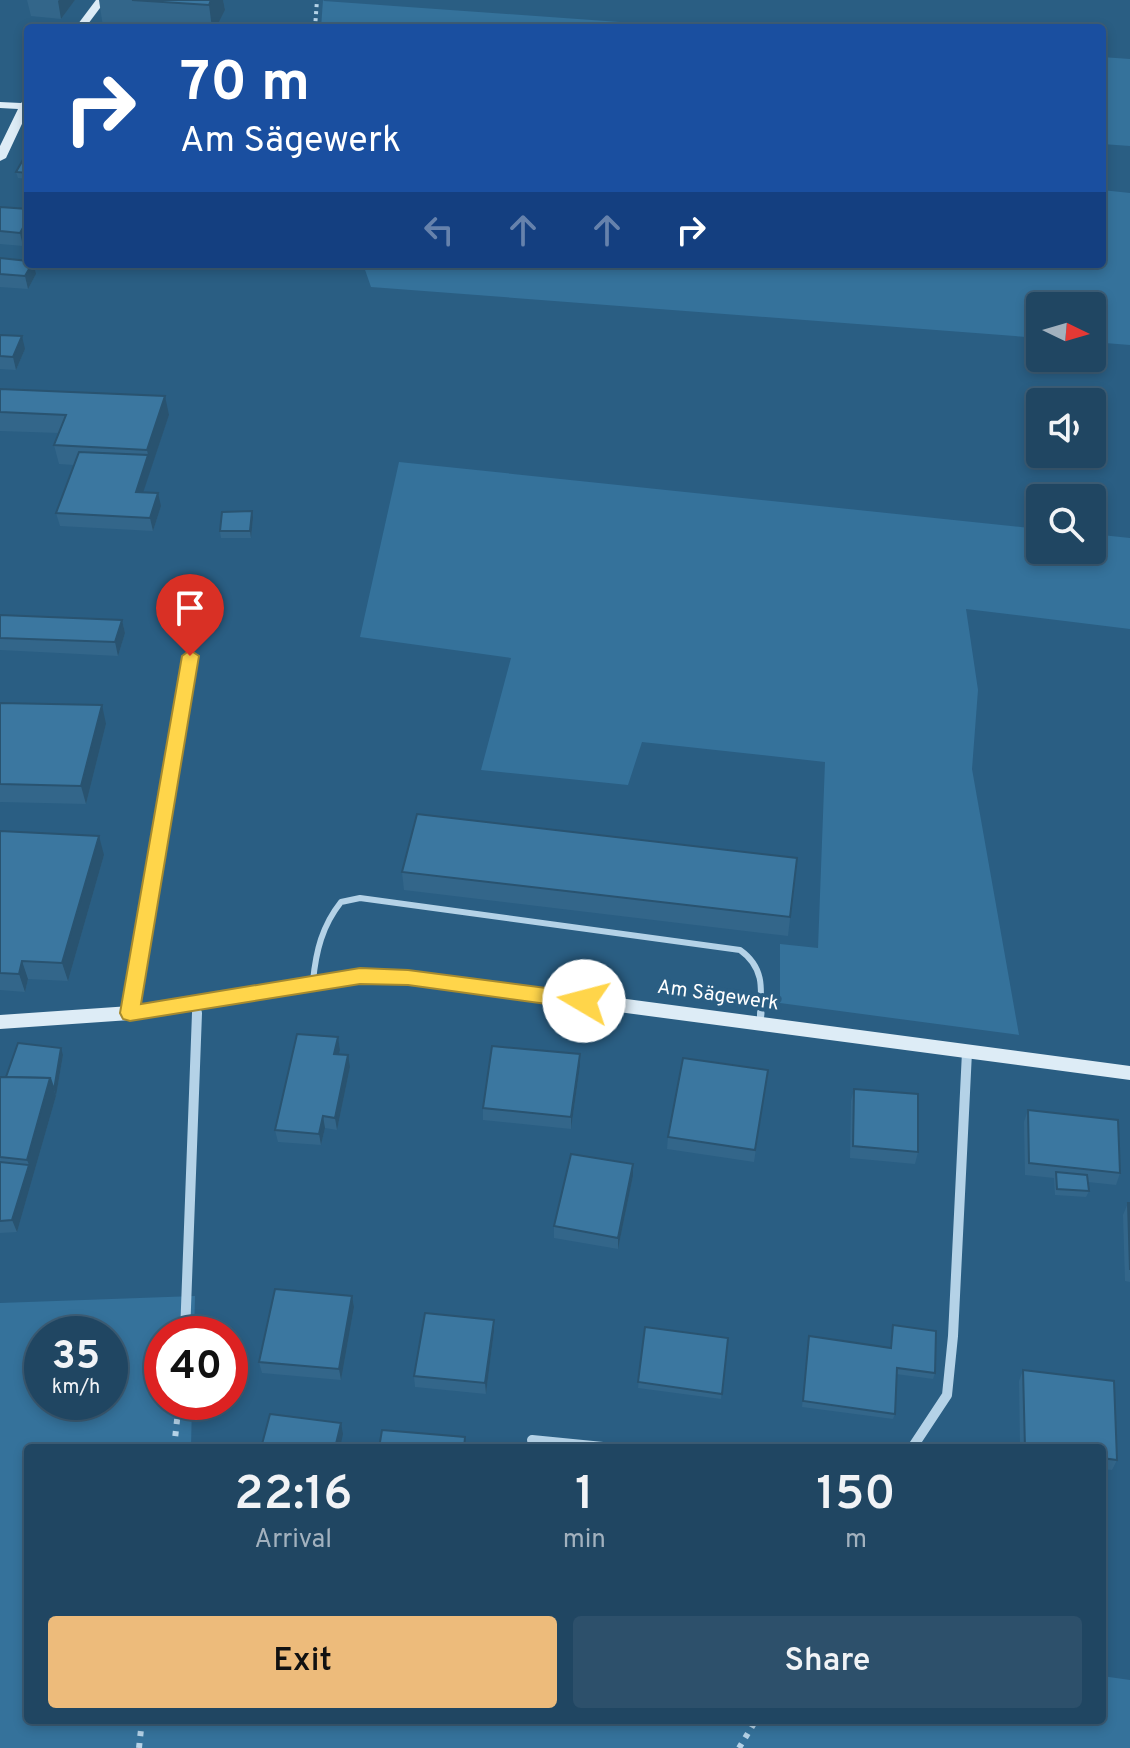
<!DOCTYPE html>
<html lang="en">
<head>
<meta charset="utf-8">
<style>
	body { margin:0; font-family:Overpass,sans-serif; background:#2d506b; color:#f1f3f6; height:100vh; display:flex; flex-direction:column; font-size:30px; white-space:nowrap }
	* { box-sizing:border-box; margin:0 }
	p { font-size:26px; color:#a2b1be }
	.icon { flex:none; width:44px; height:44px; fill:none; stroke:currentColor; stroke-width:2; stroke-linecap:round; stroke-linejoin:round }
	.map { position:relative; flex:1; overflow:hidden }
	.drawer { position:absolute; left:24px; top:1444px; width:1082px; height:280px; display:flex; flex-direction:column; background:#204662; border-radius:8px; box-shadow:0 4px 12px #0003,0 0 0 2px #3d5e77 }
	.drawer>* { flex:none }
	.banner { position:absolute; left:24px; top:24px; width:1082px; height:244px; border-radius:8px; box-shadow:0 4px 12px #0003,0 0 0 2px #3d5e77; background:#1a4fa0; color:#fff; overflow:hidden }
	.needle { width:52px; rotate:95deg }
	.tools { position:absolute; left:1026px; top:292px; display:grid; gap:16px }
	.tools a { display:grid; place-items:center; width:80px; height:80px; border-radius:8px; background:#204662; box-shadow:0 4px 12px #0003,0 0 0 2px #3d5e77; font-size:40px }
	.speed { position:absolute; left:24px; top:1316px; display:flex; gap:16px; font-size:40px; font-weight:700; text-align:center }
	.speed>* { display:grid; place-content:center; width:104px; height:104px; border-radius:50%; background:#204662; box-shadow:0 4px 12px #0003,0 0 0 2px #3d5e77; line-height:1 }
	.speed small { font-size:20px; font-weight:400 }
	.speed .limit { border:12px solid #d22; background:#fff; color:#111 }
	.pin { position:absolute; display:grid; place-items:center; width:68px; height:68px; color:#fff; margin:-82px -34px; border-radius:50% 50% 50% 0; rotate:-45deg; box-shadow:0 0 8px #0007 }
	.pin .icon { rotate:45deg }
	.me { position:absolute; width:88px; margin:-44px; rotate:278deg; stroke-linejoin:round; filter:drop-shadow(0 0 6px #0008) }
	.turn { display:flex; align-items:center; gap:28px; height:168px; padding:0 24px; font-size:36px }
	.turn .icon { width:104px; height:104px; stroke-width:2.5 }
	.turn b { display:block; font-size:56px; line-height:68px }
	.lanes { display:flex; align-items:center; height:76px; padding:0 24px; background:#0003; justify-content:center; gap:40px; direction:ltr }
	.lanes .off { opacity:.35 }
	.eta { display:flex; justify-content:space-evenly; align-items:center; height:136px; text-align:center }
	.eta b { font-size:48px; font-weight:600; line-height:56px }
	.button { display:flex; gap:16px; margin-top:auto; padding:16px 24px }
	.button a { flex:1; height:92px; border-radius:8px; background:#edbb7b; color:#111; font-size:32px; font-weight:600; line-height:92px; text-align:center }
	.button a+a { background:#2d506b; color:#f1f3f6 }
	.map>svg:first-child { display:block }
</style>
</head>
<body>
<div class="map">
<svg width="1130" height="1748" viewBox="0 0 1130 1748">
	<rect width="100%" height="100%" fill="#2a5e83"/>
	<!-- green -->
	<g fill="#35729b" fill-rule="evenodd">
		<polygon points="323,0 324,1 704,28 321,28"/>
		<polygon points="1102,57 1130,59 1130,146 1102,144"/>
		<polygon points="1102,190 1130,193 1130,345 1092,342 1092,306 1040,306 1040,338 371,287 363,264 1102,264"/>
		<polygon points="399,462 1040,529 1040,550 1092,550 1092,534 1130,538 1130,629 966,609 978,690 972,769 1019,1035 780,1003 780,944 818,948 825,762 642,742 628,785 481,770 511,658 360,637"/>
		<path d="M195 1296 194 1334H162V1402H192L191 1448H28V1720H1102V1676L1130 1680V1748H0V1303ZM42 1334H110V1402H42Z"/>
	</g>
	<g fill="none" stroke-linecap="round" stroke-linejoin="round">
		<!-- path-far1 -->
		<polyline stroke="#b4d2e7" stroke-width="4" stroke-dasharray="3 4" stroke-linecap="butt" points="315,28 317,0"/>
		<!-- path -->
		<g stroke="#b4d2e7" stroke-width="6" stroke-dasharray="5 7" stroke-linecap="butt">
			<polyline points="174,1448 179,1402"/>
			<polyline points="139,1748 142,1720"/>
			<polyline points="739,1748 756,1720"/>
		</g>
		<!-- lane-far1 -->
		<path stroke="#b4d2e7" stroke-width="6" d="M313 981C316 951 322 926 341 902L360 898 740 950C764 967 762 988 760 1015"/>
		<!-- lane -->
		<polyline stroke="#b4d2e7" stroke-width="7" points="760,1023 761,1013"/>
		<!-- street-far1 -->
		<g stroke="#b4d2e7" stroke-width="7">
			<polyline points="130,1013 190,656"/>
			<polyline points="197,1015 197,1004"/>
		</g>
		<!-- street -->
		<g stroke="#b4d2e7" stroke-width="10">
			<polyline points="185,1334 197,1013"/>
			<polyline points="532,1440 613,1448"/>
			<polyline points="912,1448 947,1395 953,1336 967,1052"/>
		</g>
		<!-- secondary -->
		<g fill="#ddecf6" fill-rule="evenodd">
			<polygon points="96,0 106,0 85,28 75,28"/>
			<polygon points="28,97 28,111 6,158 0,161 0,146 18,109 0,108 0,102 21,103"/>
			<polygon points="360,969 408,970 1130,1066 1130,1080 408,984 360,983 130,1020 0,1029 0,1015 130,1006"/>
		</g>
	</g>
	<!-- wall -->
	<g fill="#33668a">
		<polygon points="27,0 75,0 61,19 31,16"/>
		<polygon points="99,0 223,0 225,10 216,28 103,27"/>
		<polygon points="28,158 28,179 18,178 16,172"/>
		<polygon points="0,207 28,209 23,246 0,244"/>
		<polygon points="0,258 28,264 34,264 36,274 28,289 0,287"/>
		<polygon points="0,335 25,349 16,370 0,369"/>
		<polygon points="0,389 169,415 143,492 161,506 153,531 60,526 56,513 74,465 59,464 54,445 59,433 0,431"/>
		<polygon points="253,518 251,538 221,538 220,531"/>
		<polygon points="0,615 122,620 125,633 118,656 0,650"/>
		<polygon points="0,703 106,724 86,804 0,802"/>
		<polygon points="0,831 104,855 68,981 28,979 25,992 0,990"/>
		<polygon points="797,858 788,936 404,890 402,872"/>
		<polygon points="338,1037 340,1050 339,1054 350,1067 337,1130 325,1128 321,1145 278,1142 275,1130"/>
		<polygon points="63,1055 56,1096 17,1232 0,1233 0,1077 6,1077"/>
		<polygon points="580,1066 571,1129 483,1120 483,1108"/>
		<polygon points="768,1070 754,1162 667,1149 668,1137"/>
		<polygon points="854,1089 918,1152 915,1164 850,1158 851,1101"/>
		<polygon points="1028,1110 1120,1173 1116,1185 1088,1182 1089,1191 1086,1197 1055,1195 1054,1178 1025,1175 1024,1122"/>
		<polygon points="633,1164 633,1176 618,1249 554,1238 554,1226"/>
		<polygon points="1128,1203 1130,1203 1130,1282 1125,1281 1123,1215"/>
		<polygon points="352,1296 354,1307 341,1380 262,1373 259,1362"/>
		<polygon points="893,1325 935,1373 933,1379 896,1374 895,1414 893,1419 802,1407 809,1336 890,1348"/>
		<polygon points="645,1327 728,1338 721,1399 638,1388"/>
		<polygon points="494,1331 486,1394 415,1387 414,1376"/>
		<polygon points="1023,1370 1117,1460 1112,1470 1102,1469 1102,1448 1020,1448 1019,1381"/>
	</g>
	<!-- shaded-wall -->
	<g fill="#295370">
		<polygon points="59,0 75,0 61,19 58,1"/>
		<polygon points="211,0 223,0 225,10 216,28 212,28 209,5"/>
		<polygon points="28,219 28,237 23,246 20,233"/>
		<polygon points="32,264 34,264 36,274 28,289 25,276"/>
		<polygon points="22,336 25,349 16,370 13,357"/>
		<polygon points="165,396 169,415 139,505 136,492 148,455 147,450"/>
		<polygon points="158,493 161,506 153,531 150,518"/>
		<polygon points="252,511 253,518 251,538 250,531"/>
		<polygon points="122,620 125,633 118,656 115,642"/>
		<polygon points="102,705 106,724 86,804 81,786"/>
		<polygon points="99,836 104,855 68,981 62,963"/>
		<polygon points="22,961 28,979 25,992 19,974"/>
		<polygon points="338,1037 340,1050 336,1066 334,1054"/>
		<polygon points="61,1048 63,1055 56,1096 54,1090"/>
		<polygon points="580,1054 580,1066 571,1129 571,1117"/>
		<polygon points="348,1055 350,1067 337,1130 335,1118"/>
		<polygon points="50,1078 56,1096 17,1232 12,1220 29,1165 27,1160"/>
		<polygon points="323,1116 325,1128 321,1145 319,1134"/>
		<polygon points="633,1164 633,1176 618,1249 618,1238"/>
		<polygon points="352,1296 354,1307 341,1380 339,1369"/>
		<polygon points="494,1320 494,1331 486,1394 485,1383"/>
		<polygon points="341,1423 343,1434 340,1448 335,1448"/>
	</g>
	<!-- building -->
	<g fill="#3b77a0" stroke="#295370" stroke-width="2">
		<polygon points="132,0 211,0 209,5"/>
		<polygon points="24,158 28,158 28,173 16,172"/>
		<polygon points="0,207 28,209 28,219 20,233 0,231"/>
		<polygon points="0,258 28,261 28,264 32,264 25,276 0,274"/>
		<polygon points="0,335 22,336 13,357 0,356"/>
		<polygon points="0,389 165,396 147,450 54,445 66,415 0,412"/>
		<polygon points="79,452 148,455 136,492 158,493 150,518 56,513"/>
		<polygon points="252,511 250,531 220,531 222,512"/>
		<polygon points="0,615 122,620 115,642 0,638"/>
		<polygon points="0,703 102,705 81,786 0,784"/>
		<polygon points="417,814 797,858 790,917 402,872"/>
		<polygon points="0,831 99,836 62,963 22,961 19,974 0,973"/>
		<polygon points="297,1034 338,1037 334,1054 348,1055 335,1118 323,1116 319,1134 275,1130"/>
		<polygon points="18,1043 61,1048 54,1090 50,1078 6,1077"/>
		<polygon points="492,1046 580,1054 571,1117 483,1108"/>
		<polygon points="683,1058 768,1070 755,1150 668,1137"/>
		<polygon points="0,1077 50,1078 27,1160 0,1157"/>
		<polygon points="854,1089 918,1094 918,1152 853,1146"/>
		<polygon points="1028,1110 1118,1120 1120,1173 1029,1163"/>
		<polygon points="571,1154 633,1164 618,1238 554,1226"/>
		<polygon points="0,1162 29,1165 12,1220 0,1221"/>
		<polygon points="1056,1172 1087,1175 1089,1191 1057,1189"/>
		<polygon points="1128,1203 1130,1203 1130,1270"/>
		<polygon points="275,1289 352,1296 339,1369 259,1362"/>
		<polygon points="425,1313 494,1320 485,1383 414,1376"/>
		<polygon points="893,1325 936,1331 935,1373 897,1368 895,1414 803,1401 809,1336 891,1348"/>
		<polygon points="645,1327 728,1338 722,1394 638,1382"/>
		<polygon points="1023,1370 1114,1381 1117,1460 1102,1458 1102,1448 1025,1448"/>
		<polygon points="270,1414 341,1423 335,1448 261,1448"/>
		<polygon points="382,1430 465,1437 464,1448 379,1448"/>
	</g>
	<!-- route -->
	<polygon fill="#ffd54a" stroke="#a68a30" stroke-width="2" points="190,650 199,656 141,1004 360,968 408,970 584,993 591,995 593,1001 591,1006 584,1009 408,985 360,984 130,1021 123,1019 120,1013 182,656"/>
	<g text-anchor="middle" dominant-baseline="central" stroke-width="8" stroke-linejoin="round" paint-order="stroke">
		<!-- street labels -->
		<g font-size="20" fill="#fff" stroke="#2a5e83">
			<text transform="translate(718 996) rotate(8)">Am Sägewerk</text>
		</g>
	</g>
</svg>
<div class="tools">
<a><svg class="needle" viewBox="-14 -14 28 28"><path d="M0-13l5 13h-10z" fill="#e53935"/><path d="M0 13l5-13h-10z" fill="#a2b1be"/></svg></a>
<a><svg class="icon" aria-label="sound" viewBox="0 0 24 24"><path d="M4 9h4l5-4v14l-5-4H4zM17 9q2 3 0 6"/></svg></a>
<a><svg class="icon" aria-label="search" viewBox="0 0 24 24"><circle cx="10" cy="10" r="6"/><path d="M15 15l6 6"/></svg></a>
</div>
<div class="speed"><div>35<small>km/h</small></div><div class="limit">40</div></div>
<div class="pin" style="left:190px;top:656px;background:#d93025"><svg class="icon" aria-label="arrive" viewBox="0 0 24 24"><path d="M6 21V4h12l-3 4 3 4H6"/></svg></div>
<svg class="me" style="left:584px;top:1001px" viewBox="-20 -20 40 40"><circle r="19" fill="#fff"/><path d="M0-13L10 11 0 6-10 11z" fill="#ffd54a"/></svg>
<div class="banner">
<div class="turn"><svg class="icon" aria-label="right" viewBox="0 0 24 24"><path d="M7 20v-9h11M14 6l5 5-5 5"/></svg><div><b>70 m</b>Am Sägewerk</div></div>
<div class="lanes"><svg class="icon off" aria-label="left" viewBox="0 0 24 24"><path d="M17 20v-9H6M10 6l-5 5 5 5"/></svg><svg class="icon off" aria-label="ahead" viewBox="0 0 24 24"><path d="M12 20V5M6 11l6-6 6 6"/></svg><svg class="icon off" aria-label="ahead" viewBox="0 0 24 24"><path d="M12 20V5M6 11l6-6 6 6"/></svg><svg class="icon" aria-label="right" viewBox="0 0 24 24"><path d="M7 20v-9h11M14 6l5 5-5 5"/></svg></div>
</div>
<section class="drawer">
<div class="eta">
<div><b>22:16</b><p>Arrival</p></div>
<div><b>1</b><p>min</p></div>
<div><b>150</b><p>m</p></div>
</div>
<div class="button"><a>Exit</a><a>Share</a></div>
</section>
</div>
</body>
</html>
